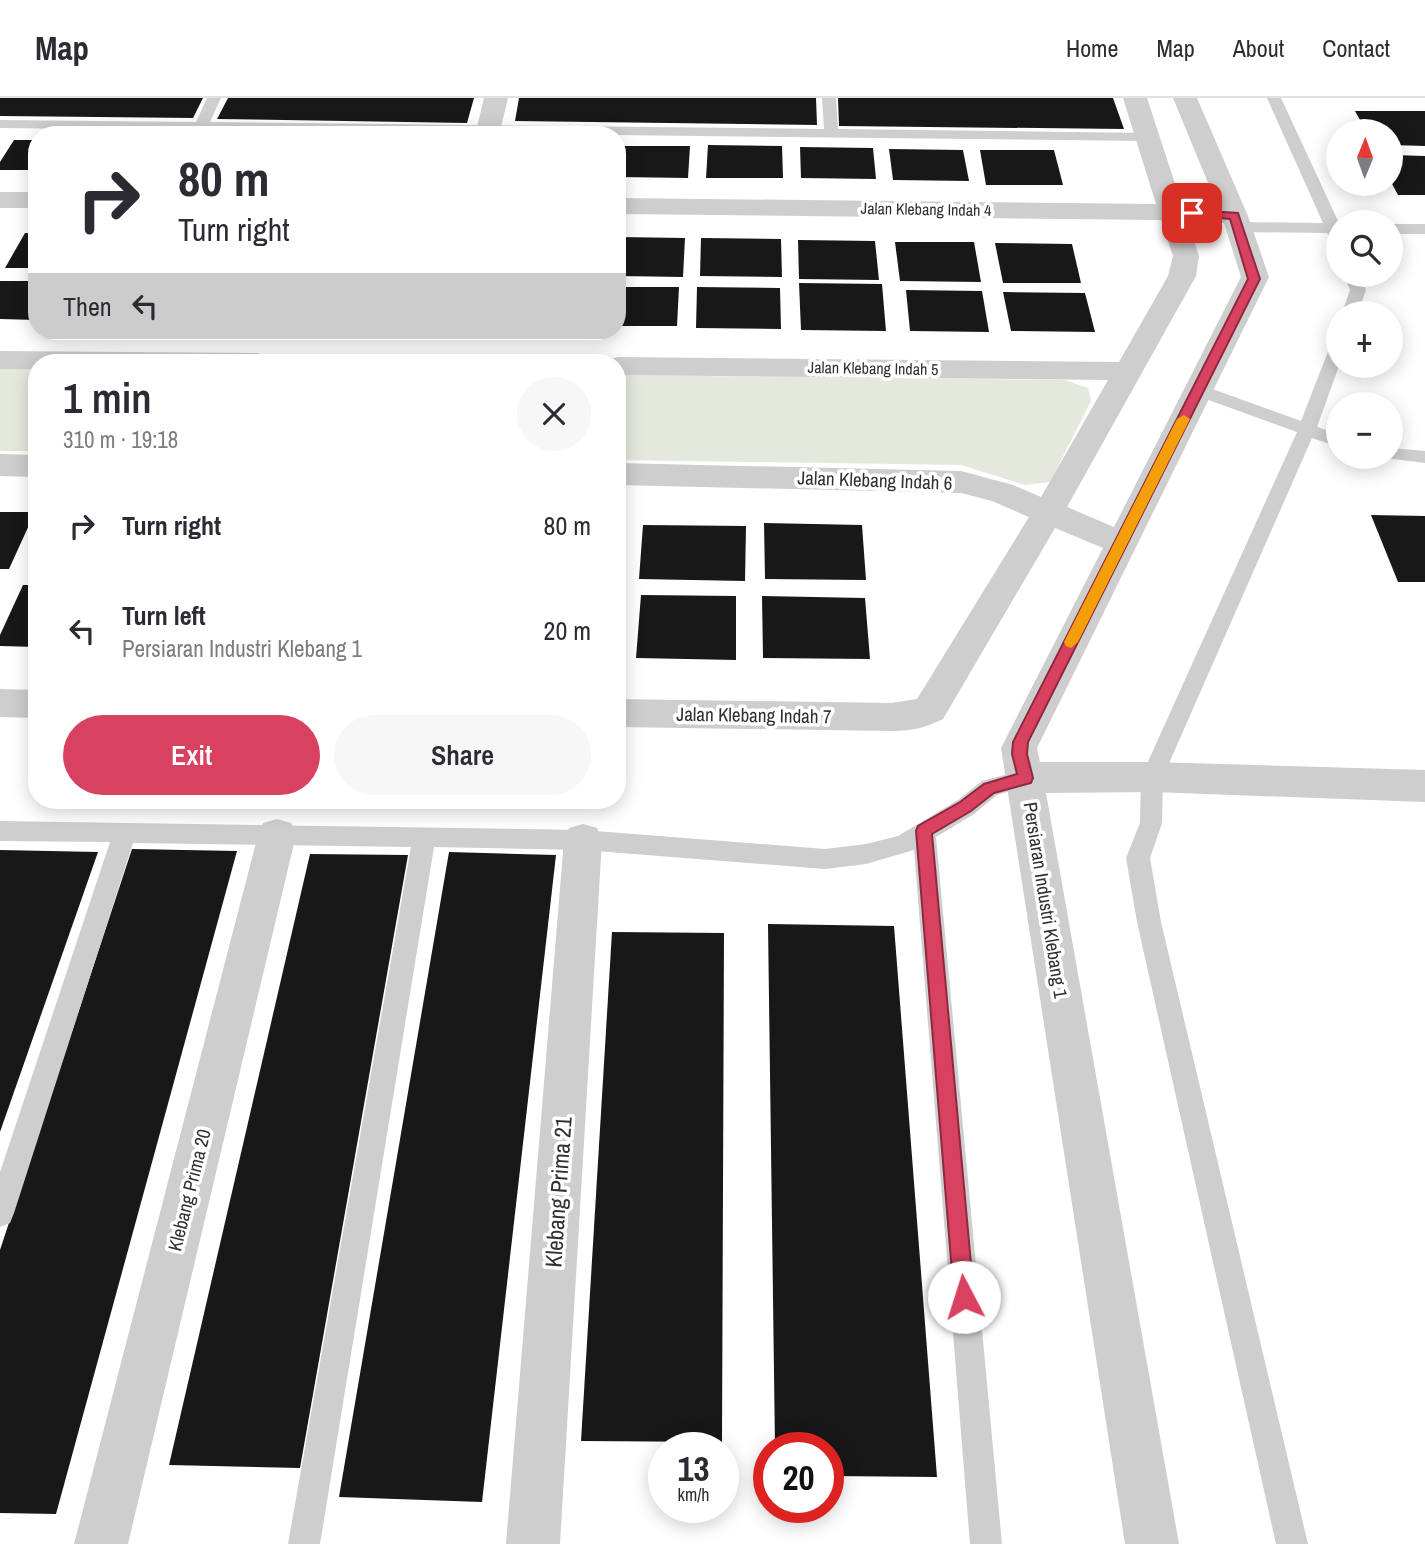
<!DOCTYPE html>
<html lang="en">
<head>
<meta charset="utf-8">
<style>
	body { margin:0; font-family:"Archivo Narrow",sans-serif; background:#f7f7f7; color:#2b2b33; height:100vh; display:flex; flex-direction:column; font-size:26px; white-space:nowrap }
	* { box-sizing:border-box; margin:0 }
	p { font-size:23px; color:#7c7c81 }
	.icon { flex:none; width:38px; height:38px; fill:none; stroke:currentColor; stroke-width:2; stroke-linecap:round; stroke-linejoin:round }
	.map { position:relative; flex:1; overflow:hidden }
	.side { position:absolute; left:28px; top:256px; width:598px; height:455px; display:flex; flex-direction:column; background:#fff; border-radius:28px; box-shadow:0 4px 18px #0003 }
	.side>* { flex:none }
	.hud { position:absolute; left:28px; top:28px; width:598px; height:214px; border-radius:28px; box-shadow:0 4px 18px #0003; background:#fff; color:#2b2b33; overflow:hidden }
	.needle { width:46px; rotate:1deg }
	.fabs { position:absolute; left:1326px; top:21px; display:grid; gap:14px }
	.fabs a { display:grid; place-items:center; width:77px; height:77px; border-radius:50%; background:#fff; box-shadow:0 4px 18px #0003; font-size:35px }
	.speed { position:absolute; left:648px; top:1334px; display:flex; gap:14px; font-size:35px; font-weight:700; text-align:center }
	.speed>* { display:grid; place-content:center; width:91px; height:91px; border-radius:50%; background:#fff; box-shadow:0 4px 18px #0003; line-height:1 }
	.speed small { font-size:18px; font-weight:400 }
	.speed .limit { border:10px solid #d22; background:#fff; color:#111 }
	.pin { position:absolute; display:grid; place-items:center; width:60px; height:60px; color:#fff; margin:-30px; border-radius:14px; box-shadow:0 4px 10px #0006 }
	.me { position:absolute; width:77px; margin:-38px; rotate:355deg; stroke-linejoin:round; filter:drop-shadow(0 0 5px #0008) }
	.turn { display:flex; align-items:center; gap:24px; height:147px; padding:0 35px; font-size:32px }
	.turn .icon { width:91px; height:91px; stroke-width:2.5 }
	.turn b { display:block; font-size:49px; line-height:60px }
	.then { display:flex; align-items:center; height:66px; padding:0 35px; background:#0003; gap:14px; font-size:26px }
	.round { display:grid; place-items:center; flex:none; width:74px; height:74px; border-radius:37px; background:#f7f7f7 }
	.head { display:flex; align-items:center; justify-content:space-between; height:119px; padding:0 35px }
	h1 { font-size:42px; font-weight:600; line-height:52px }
	.action { display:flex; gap:14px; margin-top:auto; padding:14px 35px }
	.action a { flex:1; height:80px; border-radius:42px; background:#d94161; color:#fff; font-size:28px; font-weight:600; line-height:80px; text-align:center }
	.action a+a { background:#f7f7f7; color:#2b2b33 }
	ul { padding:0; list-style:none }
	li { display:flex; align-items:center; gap:21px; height:105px; padding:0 35px }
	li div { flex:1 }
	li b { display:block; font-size:26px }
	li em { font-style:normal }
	header { display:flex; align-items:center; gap:42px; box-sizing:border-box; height:98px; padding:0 35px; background:#fff; border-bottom:2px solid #e1e1e2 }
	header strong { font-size:33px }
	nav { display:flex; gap:38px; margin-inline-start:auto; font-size:24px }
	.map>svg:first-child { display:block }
</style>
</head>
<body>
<header>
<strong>Map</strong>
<nav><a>Home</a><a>Map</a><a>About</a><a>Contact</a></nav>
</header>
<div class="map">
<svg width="1425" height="1446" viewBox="0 0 1425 1446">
	<rect width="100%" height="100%" fill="#fff"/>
	<!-- green -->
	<g fill="#e5e9dd">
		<polygon points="0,270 37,271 37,353 0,353"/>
		<polygon points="618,277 1065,282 1088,290 1091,303 1050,384 1025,387 961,367 618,362"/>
	</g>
	<!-- building -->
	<g fill="#181818">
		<polygon points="0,0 203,0 193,20 0,18"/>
		<polygon points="228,0 474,0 467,25 217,21"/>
		<polygon points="519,0 816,0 817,27 515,23"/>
		<polygon points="838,0 1113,0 1124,31 839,28"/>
		<polygon points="1355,13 1425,13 1425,48 1391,47 1391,33 1366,33"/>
		<polygon points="14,42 37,42 37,72 0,72 0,64"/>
		<polygon points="708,47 782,48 783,80 706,80"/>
		<polygon points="618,48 690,48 688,80 618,79"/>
		<polygon points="800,49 873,50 876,81 801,80"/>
		<polygon points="889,51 963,52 969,83 893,82"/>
		<polygon points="980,52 1054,52 1063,87 986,87"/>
		<polygon points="1391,57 1425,58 1425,97 1398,97 1391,84"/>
		<polygon points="25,135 37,135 37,170 5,170"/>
		<polygon points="618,139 685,140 683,179 618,178"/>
		<polygon points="701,140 781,141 782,179 700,178"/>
		<polygon points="798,142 875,143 879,182 799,181"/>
		<polygon points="895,144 974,144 981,184 900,183"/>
		<polygon points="995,145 1072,146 1081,185 1003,185"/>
		<polygon points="0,183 37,183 37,222 0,221"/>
		<polygon points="799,185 882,186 886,233 801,232"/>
		<polygon points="618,189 679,189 677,228 618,228"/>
		<polygon points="697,189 780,190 781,231 696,230"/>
		<polygon points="906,192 982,193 989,234 910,233"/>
		<polygon points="1003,194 1085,195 1095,234 1011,233"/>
		<polygon points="0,414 35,414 9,471 0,471"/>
		<polygon points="1371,417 1425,418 1425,484 1398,484"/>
		<polygon points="764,425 862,427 866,482 765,481"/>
		<polygon points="643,427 746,428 745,483 639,481"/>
		<polygon points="23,487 37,487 37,549 0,548 0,537"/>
		<polygon points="641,497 736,498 736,562 636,560"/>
		<polygon points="762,498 865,500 870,561 763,560"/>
		<polygon points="132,751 237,753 56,1416 0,1415 0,1152"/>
		<polygon points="0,752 98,754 0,1034"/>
		<polygon points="449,754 556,757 482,1404 339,1399"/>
		<polygon points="310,756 408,757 300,1370 169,1367"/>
		<polygon points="768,826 894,828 937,1379 828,1378 828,1349 775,1349"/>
		<polygon points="612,834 724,835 722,1344 581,1343"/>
	</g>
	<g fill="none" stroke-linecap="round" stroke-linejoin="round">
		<!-- lane -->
		<g fill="#cecece" fill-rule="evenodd">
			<polygon points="207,0 221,0 210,24 824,31 822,0 836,0 838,31 1148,35 1155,39 1148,43 0,30 0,22 196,24"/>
			<polygon points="1267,0 1281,0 1339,125 1339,148 1333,146 1327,135 1239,134 1231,129 1239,124 1323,125"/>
			<rect x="1391" y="126" width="34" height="10"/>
			<polygon points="1344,177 1360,177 1366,192 1358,215 1342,215 1350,192"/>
			<polygon points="1339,241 1339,268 1317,329 1339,336 1339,349 1312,340 1163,679 1162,725 1150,760 1161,824 1308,1446 1276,1446 1137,824 1126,760 1140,725 1141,679 1297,334 1192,296 1189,292 1192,288 1204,288 1301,323 1331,246"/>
			<polygon points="1391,350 1425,353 1425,365 1385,360 1391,359"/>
			<polygon points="1026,671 1034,674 1037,680 1034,686 997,697 974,716 936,739 1002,1446 970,1446 914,752 866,766 825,771 583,752 434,749 320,1446 288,1446 411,749 133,745 14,1115 10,1125 0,1129 0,1074 110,744 0,743 0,723 583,732 825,751 866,746 898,738 958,702 982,683"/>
		</g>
		<!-- street -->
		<g fill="#cecece" fill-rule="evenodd">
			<polygon points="484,0 508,0 499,37 475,37"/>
			<path d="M1123 0H1147L1182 107 1218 109 1173 0H1197L1248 118 1269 179 1037 650 1040 664H1152L1425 672V704L1152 694 1046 695 1179 1446H1125L1001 650 1103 450 1055 430 943 621C925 630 911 633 891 633L618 629V601L891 605 917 601 1029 419 992 403 961 395 618 387V365L961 373 1013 387 1041 399 1108 282 618 277V264H606L608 262 618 259 1119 264 1168 178 1173 158 1161 122 618 116V100L1156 106ZM1188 123 1224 125 1241 179 1114 429 1067 409 1196 178 1199 158Z"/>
			<rect x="0" y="94" width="37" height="16"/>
			<polygon points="0,253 257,255 267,258 271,264 37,264 37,271 0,271"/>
			<polygon points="0,356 37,357 37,379 0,378"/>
			<polygon points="0,591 37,592 37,620 0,619"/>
			<polygon points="277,721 291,725 296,737 128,1446 74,1446 258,737 263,725"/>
			<polygon points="583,726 597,730 602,742 560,1446 506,1446 564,742 569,730"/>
		</g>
	</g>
	<!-- route -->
	<polygon fill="#d94161" stroke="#8d2a3f" stroke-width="2" points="1192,112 1238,115 1260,181 1028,644 1027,656 1033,680 1031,685 994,695 971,713 932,736 974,1199 972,1206 964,1209 957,1206 954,1199 916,733 918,728 960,704 984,686 1017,676 1012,656 1013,644 1248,181 1230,121 1188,117 1188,113"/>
	<!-- slow -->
	<polygon fill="#f59e0b" points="1184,317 1190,321 1078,544 1071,550 1066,548 1064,544 1177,321"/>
	<g text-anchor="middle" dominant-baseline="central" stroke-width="7" stroke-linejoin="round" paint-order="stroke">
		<!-- far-street labels -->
		<g font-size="16" fill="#313131" stroke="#fff">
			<text transform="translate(926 111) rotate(1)">Jalan Klebang Indah 4</text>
			<text transform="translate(873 270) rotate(1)">Jalan Klebang Indah 5</text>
		</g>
		<!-- street labels -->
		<g font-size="19" fill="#313131" stroke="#fff">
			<text transform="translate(875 382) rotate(2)">Jalan Klebang Indah 6</text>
			<text transform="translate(754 617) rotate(1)">Jalan Klebang Indah 7</text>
			<text transform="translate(1046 802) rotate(81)">Persiaran Industri Klebang 1</text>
			<text transform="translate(189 1092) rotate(-76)">Klebang Prima 20</text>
		</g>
		<!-- near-street labels -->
		<g font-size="23" fill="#313131" stroke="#fff">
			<text transform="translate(558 1094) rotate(-86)">Klebang Prima 21</text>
		</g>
	</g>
</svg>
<div class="fabs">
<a><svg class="needle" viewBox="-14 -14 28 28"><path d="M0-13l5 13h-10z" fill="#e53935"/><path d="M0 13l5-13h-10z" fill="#7c7c81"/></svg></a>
<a><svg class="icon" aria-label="search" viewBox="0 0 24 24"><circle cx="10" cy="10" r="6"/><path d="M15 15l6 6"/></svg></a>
<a>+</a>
<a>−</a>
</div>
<div class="speed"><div>13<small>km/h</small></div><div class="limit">20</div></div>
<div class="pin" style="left:1192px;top:115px;background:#d93025"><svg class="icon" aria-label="arrive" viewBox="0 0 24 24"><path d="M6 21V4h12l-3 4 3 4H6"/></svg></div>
<svg class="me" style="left:964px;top:1199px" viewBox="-20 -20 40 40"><circle r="19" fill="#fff"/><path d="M0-13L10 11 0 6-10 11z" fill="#d94161"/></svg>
<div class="hud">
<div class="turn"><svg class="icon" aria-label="right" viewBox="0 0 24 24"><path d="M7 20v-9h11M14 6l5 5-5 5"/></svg><div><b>80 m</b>Turn right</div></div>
<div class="then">Then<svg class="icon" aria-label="left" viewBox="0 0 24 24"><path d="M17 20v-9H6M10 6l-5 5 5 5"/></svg></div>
</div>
<section class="side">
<div class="head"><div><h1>1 min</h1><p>310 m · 19:18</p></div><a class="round"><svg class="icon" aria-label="close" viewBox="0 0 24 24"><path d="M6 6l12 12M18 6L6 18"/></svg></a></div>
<ul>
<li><svg class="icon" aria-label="right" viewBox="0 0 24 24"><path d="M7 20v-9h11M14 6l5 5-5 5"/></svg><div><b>Turn right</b></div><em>80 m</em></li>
<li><svg class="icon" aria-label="left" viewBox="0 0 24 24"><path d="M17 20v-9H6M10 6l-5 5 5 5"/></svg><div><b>Turn left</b><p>Persiaran Industri Klebang 1</p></div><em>20 m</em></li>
</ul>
<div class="action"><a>Exit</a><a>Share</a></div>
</section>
</div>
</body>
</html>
